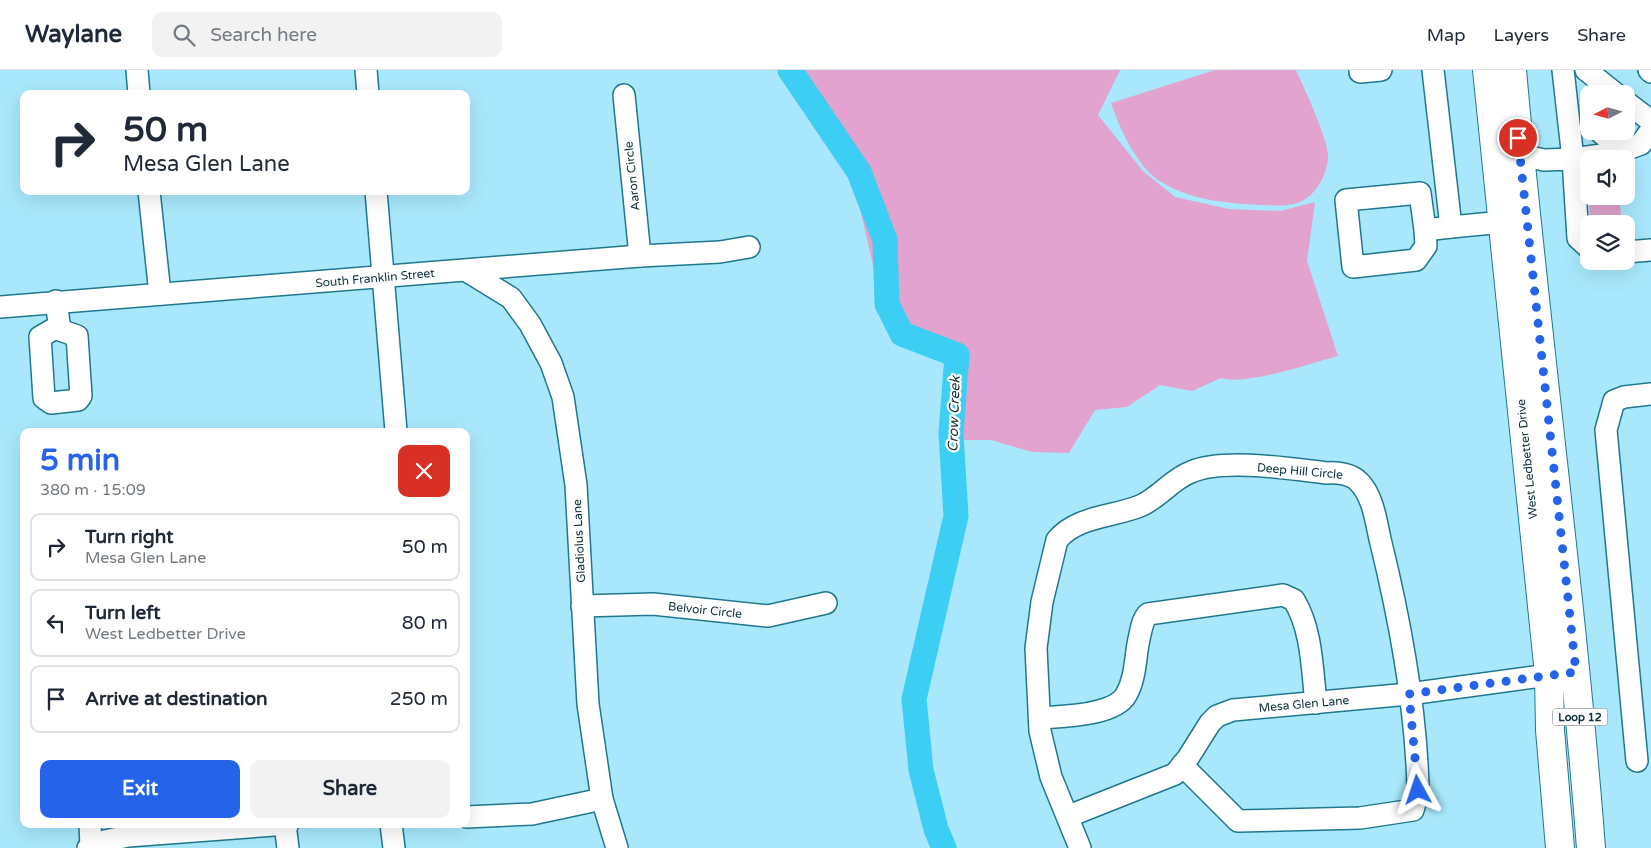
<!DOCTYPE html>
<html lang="en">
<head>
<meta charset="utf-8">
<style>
	body { margin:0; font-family:"Varela Round",sans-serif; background:#f2f2f3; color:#1f2937; height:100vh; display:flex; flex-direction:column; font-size:19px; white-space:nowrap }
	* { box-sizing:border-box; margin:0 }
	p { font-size:16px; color:#747a83 }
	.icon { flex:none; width:28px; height:28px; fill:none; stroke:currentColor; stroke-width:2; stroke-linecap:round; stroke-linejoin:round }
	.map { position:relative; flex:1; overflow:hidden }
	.panel { position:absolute; left:20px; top:358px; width:450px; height:400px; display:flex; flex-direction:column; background:#fff; border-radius:10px; box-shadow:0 5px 20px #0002 }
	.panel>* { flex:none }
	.top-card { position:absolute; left:20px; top:20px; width:450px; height:105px; border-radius:10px; box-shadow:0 5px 20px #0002; background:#fff; color:#1f2937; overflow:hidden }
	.needle { width:32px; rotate:264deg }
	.fabs { position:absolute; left:1580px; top:15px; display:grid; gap:10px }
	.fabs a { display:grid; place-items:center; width:55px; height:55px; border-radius:10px; background:#fff; box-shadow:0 5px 20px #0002; font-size:25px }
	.pin { position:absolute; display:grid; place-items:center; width:42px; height:42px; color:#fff; margin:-21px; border:2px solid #fff; border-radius:50%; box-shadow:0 1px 5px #0007 }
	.me { position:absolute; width:55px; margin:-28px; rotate:355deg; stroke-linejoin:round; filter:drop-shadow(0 0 4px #0008) }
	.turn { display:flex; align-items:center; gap:18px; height:105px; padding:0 20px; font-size:22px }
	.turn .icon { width:65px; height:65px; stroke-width:2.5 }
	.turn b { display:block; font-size:35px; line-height:42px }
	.round { display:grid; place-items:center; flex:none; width:52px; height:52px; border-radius:10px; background:#f2f2f3 }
	.headline { display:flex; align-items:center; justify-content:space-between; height:85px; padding:0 20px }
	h1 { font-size:30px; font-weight:700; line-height:38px; color:#2563eb }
	.button { display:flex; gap:10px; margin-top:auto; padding:10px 20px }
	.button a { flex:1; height:58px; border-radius:10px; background:#2563eb; color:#fff; font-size:20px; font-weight:700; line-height:58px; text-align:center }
	.button a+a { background:#f2f2f3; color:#1f2937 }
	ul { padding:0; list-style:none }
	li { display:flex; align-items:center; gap:15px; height:68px; margin:0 10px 8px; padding:0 10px; border:2px solid #e0e1e3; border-radius:10px }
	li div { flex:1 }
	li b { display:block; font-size:19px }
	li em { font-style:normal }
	header { display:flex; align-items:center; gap:30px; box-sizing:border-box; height:70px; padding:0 25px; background:#fff; border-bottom:1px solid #e0e1e3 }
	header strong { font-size:24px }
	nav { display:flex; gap:28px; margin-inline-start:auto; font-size:18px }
	.search { width:350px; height:45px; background:#f2f2f3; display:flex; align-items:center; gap:12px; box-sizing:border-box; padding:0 18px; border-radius:10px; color:#747a83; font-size:19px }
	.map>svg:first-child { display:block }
</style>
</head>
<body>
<header>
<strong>Waylane</strong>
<div class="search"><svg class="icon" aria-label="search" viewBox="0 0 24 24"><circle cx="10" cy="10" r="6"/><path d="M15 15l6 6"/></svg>Search here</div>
<nav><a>Map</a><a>Layers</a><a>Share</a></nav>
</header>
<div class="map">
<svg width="1651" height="778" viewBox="0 0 1651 778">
	<rect width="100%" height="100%" fill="#a9e8fc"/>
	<!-- green -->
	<g fill="#e2a3ce">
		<path d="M784 0H1120L1098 45 1143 101 1175 127 1229 139 1280 141 1315 132 1307 191 1338 286C1311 293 1247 316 1221 308L1192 321 1160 315 1127 337 1095 340 1069 383 1032 382 991 370H958L953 286 889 265 850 95Z"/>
		<path d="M1215 0H1296C1304 18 1330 72 1328 89 1326 107 1315 127 1297 133 1285 137 1272 135 1260 135 1224 133 1189 130 1158 110 1136 94 1120 59 1111 33Z"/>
		<polygon points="1587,114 1589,126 1619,126 1622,154 1591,154"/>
	</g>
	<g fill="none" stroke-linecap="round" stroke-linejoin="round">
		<!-- river -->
		<polyline stroke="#3ccef3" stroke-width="25" points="790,0 859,102 885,170 887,234 902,264 957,285 951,363 956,446 914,629 921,700 936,759 944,778"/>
		<!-- minor casing -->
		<g stroke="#20788e" stroke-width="24">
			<g id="minor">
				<polyline points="137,0 139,24"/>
				<polyline points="366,0 368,24"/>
				<polyline points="1433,0 1451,157 1503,152"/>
				<polyline points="1563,0 1573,89 1616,83 1641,74 1651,60"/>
				<polyline points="1586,0 1616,24"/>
				<polyline points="1649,0 1651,2"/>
				<polyline points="1360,2 1381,0"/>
				<polyline points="624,25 640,186"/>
				<polyline points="1626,32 1651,51"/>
				<polyline points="1599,61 1623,81"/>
				<polyline points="1520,85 1544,90 1573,89 1578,168 1589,178"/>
				<polyline points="149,121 160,224"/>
				<polyline points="376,121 396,361"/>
				<polyline points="1425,160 1426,176 1416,190 1353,197 1346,130 1420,123 1425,160 1451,157"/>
				<polyline points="1626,182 1651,180"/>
				<polyline points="467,201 511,228 530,254 551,293 563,327 576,415 588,634 602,729 617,778"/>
				<polyline points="56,231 60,260 77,266 81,326 78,330 51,333 44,328 40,267 59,256"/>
				<polyline points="0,237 640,186 720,182 749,177"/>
				<polyline points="582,536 653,534 768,546 826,533"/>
				<path d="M1040 648C1061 646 1114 646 1126 625 1136 608 1135 587 1139 569 1141 561 1142 550 1148 544L1283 525 1294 530C1312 560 1312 598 1316 633"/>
				<polyline points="1637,691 1606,360 1614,331 1624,327 1651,324"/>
				<polyline points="1069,746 1175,704 1188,688 1210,653 1217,646 1233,640 1409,624 1563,603"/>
				<polyline points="466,747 532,744 602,729"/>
				<polyline points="90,754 91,777"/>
				<polyline points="285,754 288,778"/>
				<polyline points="391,754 394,778"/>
				<polyline points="88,778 105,771 128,766 288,754"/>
				<path d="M1080 778 1051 707 1040 661 1036 578 1042 532 1057 470C1077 446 1113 447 1140 436 1159 428 1172 409 1191 402 1224 388 1292 399 1327 403 1337 402 1352 404 1359 412 1373 426 1376 451 1380 469 1399 546 1416 638 1418 718 1418 725 1415 733 1413 740L1360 748 1238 751 1182 695"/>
			</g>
		</g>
		<!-- major casing -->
		<g stroke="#20788e" stroke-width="30">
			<g id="major">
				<polyline points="1487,0 1549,604 1550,660 1560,778"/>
				<path d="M1512 0C1535 260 1571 518 1591 778"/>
			</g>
		</g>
		<!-- minor -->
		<use href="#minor" stroke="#fff" stroke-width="21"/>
		<!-- major -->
		<use href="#major" stroke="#fff" stroke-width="28"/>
	</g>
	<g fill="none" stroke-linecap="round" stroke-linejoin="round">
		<!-- route -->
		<polyline stroke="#2563eb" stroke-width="9" stroke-dasharray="0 16.2" points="1418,720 1409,624 1576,602 1518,68"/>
	</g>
	<g text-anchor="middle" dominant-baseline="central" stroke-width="4.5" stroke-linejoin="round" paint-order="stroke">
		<!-- shield labels -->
		<rect fill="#fefefe" stroke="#546d73" stroke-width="1" x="1552.5" y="638.5" width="55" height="17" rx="4"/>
		<g font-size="11" font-weight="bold" fill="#0b2f38">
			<text x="1580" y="647">Loop 12</text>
		</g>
		<!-- street labels -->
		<g font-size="12" fill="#0b2f38" stroke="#fefefe">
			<text transform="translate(632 106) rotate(-96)">Aaron Circle</text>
			<text transform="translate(375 208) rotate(-5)">South Franklin Street</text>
			<text transform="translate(1527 389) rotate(-96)">West Ledbetter Drive</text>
			<text transform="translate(1300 401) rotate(5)">Deep Hill Circle</text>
			<text transform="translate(579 471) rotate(-93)">Gladiolus Lane</text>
			<text transform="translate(705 540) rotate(6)">Belvoir Circle</text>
			<text transform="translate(1304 634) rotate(-5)">Mesa Glen Lane</text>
		</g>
		<!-- water labels -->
		<g font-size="14" font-style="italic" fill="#193037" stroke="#fefefe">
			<text transform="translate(954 344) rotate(-88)">Crow Creek</text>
		</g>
	</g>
</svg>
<div class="fabs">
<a><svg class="needle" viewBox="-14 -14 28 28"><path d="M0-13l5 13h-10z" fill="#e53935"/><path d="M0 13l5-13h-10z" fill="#747a83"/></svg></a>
<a><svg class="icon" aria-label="sound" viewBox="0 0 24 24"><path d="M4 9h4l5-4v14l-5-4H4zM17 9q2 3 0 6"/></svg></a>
<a><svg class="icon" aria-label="layers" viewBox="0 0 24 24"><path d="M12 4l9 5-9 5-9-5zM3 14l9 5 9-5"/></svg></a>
</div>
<div class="pin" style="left:1518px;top:68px;background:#d93025"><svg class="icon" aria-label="arrive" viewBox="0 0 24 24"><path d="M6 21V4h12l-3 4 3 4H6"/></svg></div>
<svg class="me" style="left:1418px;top:720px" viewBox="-20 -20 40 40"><path d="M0-17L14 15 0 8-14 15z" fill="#2563eb" stroke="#fff" stroke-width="4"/></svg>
<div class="top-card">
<div class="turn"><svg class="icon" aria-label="right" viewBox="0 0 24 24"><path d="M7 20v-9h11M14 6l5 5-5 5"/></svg><div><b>50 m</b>Mesa Glen Lane</div></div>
</div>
<section class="panel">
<div class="headline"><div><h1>5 min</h1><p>380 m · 15:09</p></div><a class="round" style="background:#d93025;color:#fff"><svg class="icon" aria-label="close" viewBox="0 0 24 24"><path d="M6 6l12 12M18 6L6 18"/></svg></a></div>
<ul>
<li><svg class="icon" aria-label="right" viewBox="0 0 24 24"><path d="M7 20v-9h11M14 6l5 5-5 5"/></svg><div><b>Turn right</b><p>Mesa Glen Lane</p></div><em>50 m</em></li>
<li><svg class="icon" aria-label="left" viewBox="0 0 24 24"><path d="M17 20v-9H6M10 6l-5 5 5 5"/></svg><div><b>Turn left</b><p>West Ledbetter Drive</p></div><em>80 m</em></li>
<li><svg class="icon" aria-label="arrive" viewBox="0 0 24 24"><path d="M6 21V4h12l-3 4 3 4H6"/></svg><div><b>Arrive at destination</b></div><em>250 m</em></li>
</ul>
<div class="button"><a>Exit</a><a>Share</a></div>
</section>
</div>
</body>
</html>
